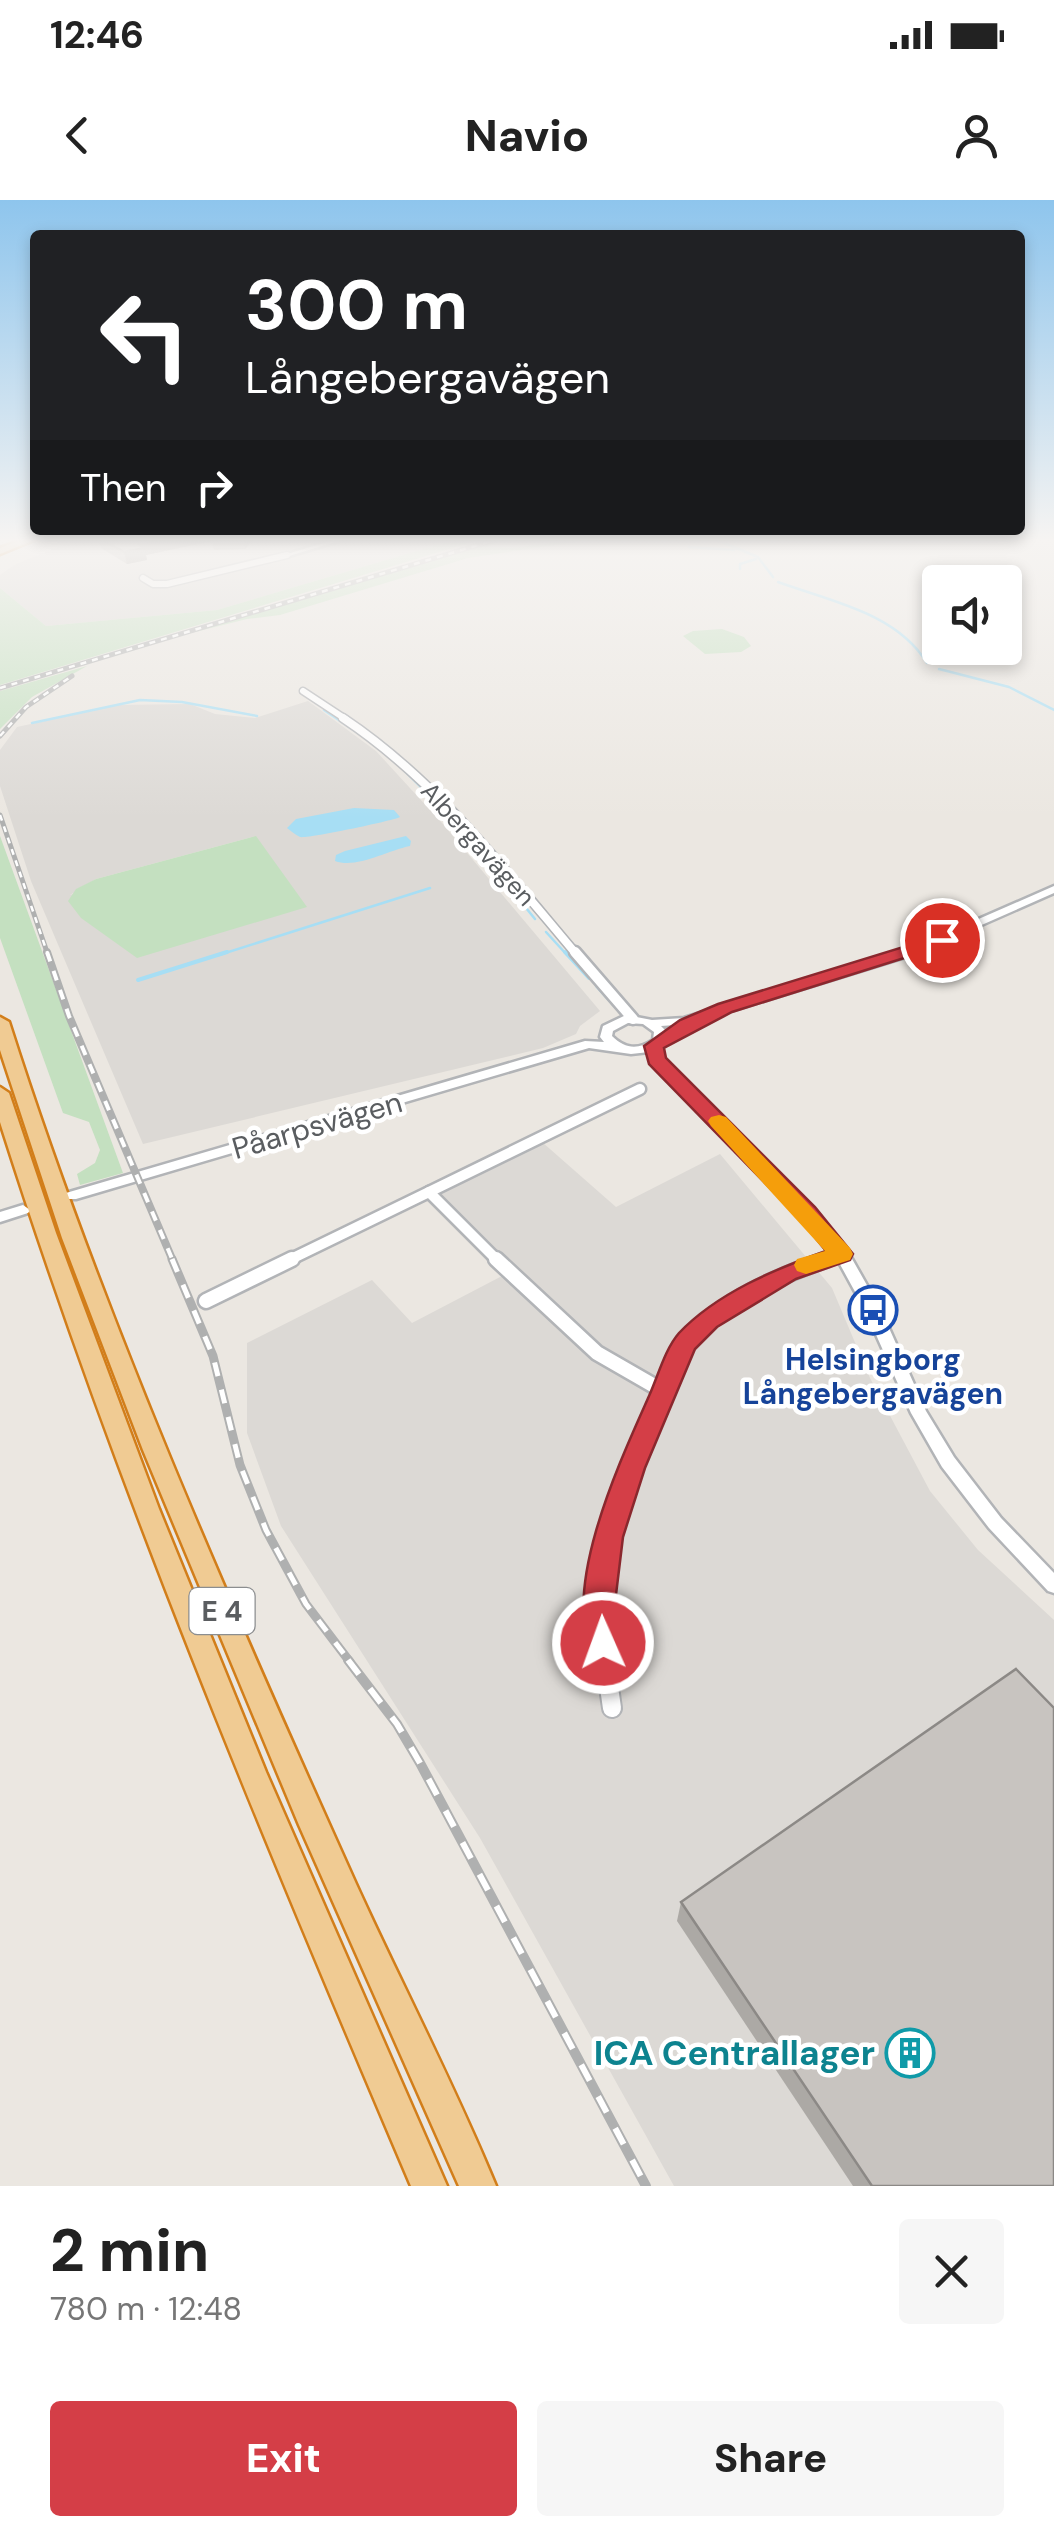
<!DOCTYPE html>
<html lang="en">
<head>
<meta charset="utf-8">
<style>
	body { margin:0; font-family:"DM Sans",sans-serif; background:#f6f6f6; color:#222; height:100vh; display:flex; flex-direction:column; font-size:38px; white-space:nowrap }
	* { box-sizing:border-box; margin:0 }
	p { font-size:32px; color:#767676 }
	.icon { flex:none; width:55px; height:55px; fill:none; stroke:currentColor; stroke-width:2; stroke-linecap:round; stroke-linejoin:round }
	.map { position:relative; height:1986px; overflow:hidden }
	.drawer { display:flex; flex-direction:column; background:#fff; flex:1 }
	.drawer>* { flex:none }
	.banner { position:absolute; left:30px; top:30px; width:995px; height:305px; border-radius:10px; box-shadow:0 5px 15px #0003; background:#202124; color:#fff; overflow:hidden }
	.buttons { position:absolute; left:922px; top:365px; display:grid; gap:20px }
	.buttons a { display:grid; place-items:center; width:100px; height:100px; border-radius:10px; background:#fff; box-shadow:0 5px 15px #0003; font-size:50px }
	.pin { position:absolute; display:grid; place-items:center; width:85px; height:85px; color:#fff; margin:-42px; border:5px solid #fff; border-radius:50%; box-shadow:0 2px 10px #0007 }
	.me { position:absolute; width:110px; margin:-55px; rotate:358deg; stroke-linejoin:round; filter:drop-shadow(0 0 8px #0008) }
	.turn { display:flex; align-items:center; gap:35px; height:210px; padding:0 50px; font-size:45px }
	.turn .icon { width:130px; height:130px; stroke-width:2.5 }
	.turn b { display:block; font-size:70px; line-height:85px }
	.then { display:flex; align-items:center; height:95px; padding:0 50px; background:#0003; gap:20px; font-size:38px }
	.round { display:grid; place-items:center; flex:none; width:105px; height:105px; border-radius:10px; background:#f6f6f6 }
	.summary { display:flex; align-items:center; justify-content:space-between; height:170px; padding:0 50px }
	h1 { font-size:60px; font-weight:800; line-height:75px }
	.cta { display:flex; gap:20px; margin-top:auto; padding:20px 50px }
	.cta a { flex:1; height:115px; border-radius:10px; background:#d43e47; color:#fff; font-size:40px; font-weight:800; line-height:115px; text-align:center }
	.cta a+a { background:#f6f6f6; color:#222 }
	.status { display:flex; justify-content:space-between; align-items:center; height:70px; padding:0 50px; background:#fff; direction:ltr }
	.status svg { height:28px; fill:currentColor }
	header { display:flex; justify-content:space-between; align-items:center; height:130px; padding:0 50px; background:#fff; font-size:45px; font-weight:800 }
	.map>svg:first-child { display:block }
</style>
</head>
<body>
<div class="status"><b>12:46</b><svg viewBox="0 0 49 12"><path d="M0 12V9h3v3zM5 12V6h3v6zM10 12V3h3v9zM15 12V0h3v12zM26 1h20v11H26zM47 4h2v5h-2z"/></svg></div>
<header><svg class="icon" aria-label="back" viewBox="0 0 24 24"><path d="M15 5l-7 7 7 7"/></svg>Navio<svg class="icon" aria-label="person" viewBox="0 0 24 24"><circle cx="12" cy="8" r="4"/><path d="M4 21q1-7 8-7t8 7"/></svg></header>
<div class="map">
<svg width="1054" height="1986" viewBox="0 0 1054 1986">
	<rect width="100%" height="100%" fill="#ebe7e1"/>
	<!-- industrial -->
	<g fill="#dcd9d5" fill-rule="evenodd">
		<polygon points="76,340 454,340 217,410 46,426 0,388 0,375 16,364"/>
		<path d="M308 501 376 551 442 623 600 811 580 826 576 834 543 848 143 944 31 681 0 586V550L17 527 119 505 190 504 215 514 255 518ZM256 636 70 695 96 679Z"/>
		<polygon points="542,942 616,1007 720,954 832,1088 870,1178 930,1291 978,1350 1054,1420 1054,1986 674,1986 480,1638 281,1326 247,1233 247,1143 372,1080 412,1123 502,1076 426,1000"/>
	</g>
	<!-- green -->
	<g fill="#c4e0c0">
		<polygon points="454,340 479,340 0,485 0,388 46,426 217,410"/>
		<polygon points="573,340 582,341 468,358 280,415 247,419 167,439 496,342 488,347 512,348"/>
		<polygon points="722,429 744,437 751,446 741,452 705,454 683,436 693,431"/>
		<polygon points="87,466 32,497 0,529 0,491"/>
		<polygon points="0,636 123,973 80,985 77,974 95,963 100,950 89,922 63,913 0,738"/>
		<polygon points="256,636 307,707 137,758 81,718 68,701 76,689 96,679"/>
	</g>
	<!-- water -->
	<g fill="#a7def4">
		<path d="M354 608 394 610 400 617C396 620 307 639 300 637 296 635 291 631 287 628L296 619Z"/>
		<path d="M406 636 411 641 410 646C386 651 356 669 335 661L336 655 345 651Z"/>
	</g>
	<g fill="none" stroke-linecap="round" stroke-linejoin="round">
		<!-- stream-far1 -->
		<g stroke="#a7def4" stroke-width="2.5">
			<polyline points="717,340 758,357 773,377"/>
			<polyline points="689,347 734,350"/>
			<polyline points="740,369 740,364 756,359"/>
			<path d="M778 382C830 401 897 413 927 463"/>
			<polyline points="939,469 1009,487 1054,510"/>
			<polyline points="324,510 358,533"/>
			<polyline points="32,523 140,500 182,502 257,516"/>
			<polyline points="404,570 451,617 485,659"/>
			<polyline points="505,682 535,719"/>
			<polyline points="546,732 567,755"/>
			<polyline points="219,755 430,688"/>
		</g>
		<!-- stream -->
		<g stroke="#a7def4" stroke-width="4">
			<polyline points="565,752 589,778"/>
			<polyline points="138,780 227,752"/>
			<polyline points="597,786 615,806"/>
		</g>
		<!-- minor-far4 casing -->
		<g stroke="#b2b4b7" stroke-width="9">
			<g id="minor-far4">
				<polyline points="143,378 153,384 167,384 287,355"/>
				<polyline points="303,491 347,520"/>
			</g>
		</g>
		<!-- minor-far3 casing -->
		<g stroke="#b2b4b7" stroke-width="11">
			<path id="minor-far3" d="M343 518C436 580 505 670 577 755"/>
		</g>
		<!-- minor-far2 casing -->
		<g stroke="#b2b4b7" stroke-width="15">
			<g id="minor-far2">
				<polyline points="575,752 633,819"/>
				<polyline points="429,992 640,889"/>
				<polyline points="287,1061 429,992 498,1061"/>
				<polyline points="821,1061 842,1054"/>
			</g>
		</g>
		<!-- minor-far1 casing -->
		<g stroke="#b2b4b7" stroke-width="19">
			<g id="minor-far1">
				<polyline points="496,1059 597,1153 663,1191"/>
				<polyline points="206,1101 292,1059"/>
				<path d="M605 1462C603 1446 598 1427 598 1410 599 1345 659 1164 707 1121 737 1094 790 1072 828 1059"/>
			</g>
		</g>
		<!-- minor casing -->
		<g stroke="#b2b4b7" stroke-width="22">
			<polyline id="minor" points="605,1460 612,1508"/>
		</g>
		<!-- tertiary casing -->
		<g stroke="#b2b4b7" stroke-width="5">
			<g id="tertiary">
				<polygon points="333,340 342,340 289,356 284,355"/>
				<path d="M1054 686V693L918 753 689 824 661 826 666 831 665 841 660 846 662 859 812 1009 847 1050 881 1110 926 1211 954 1257 1001 1318 1054 1373V1393L1048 1391 989 1328 942 1267 911 1213 865 1110 836 1057 802 1015 652 863 649 852 631 854 589 848 76 999H66L64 996 66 993 585 841 604 842 600 837 603 826 626 815 652 820 684 818 910 749ZM628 823 643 824 654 832 653 840C638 850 625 849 612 836L613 831Z"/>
				<polygon points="23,1005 30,1010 28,1013 0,1022 0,1012"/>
			</g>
		</g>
		<!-- motorway casing -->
		<g stroke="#d27e1a" stroke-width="5">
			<g id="motorway">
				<polygon points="21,340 34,340 0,354 0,348"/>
				<path d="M0 817 9 822C103 1117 229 1402 356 1684 402 1785 454 1884 496 1986H459L299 1625 143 1250 62 1038 0 850Z"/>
				<path d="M0 887 9 893 56 1033 159 1309 266 1572 447 1986H411C262 1636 115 1285 0 922Z"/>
			</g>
		</g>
		<!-- minor-far4 -->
		<use href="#minor-far4" stroke="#fff" stroke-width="6"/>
		<!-- minor-far3 -->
		<use href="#minor-far3" stroke="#fff" stroke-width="8"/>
		<!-- minor-far2 -->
		<use href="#minor-far2" stroke="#fff" stroke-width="10"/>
		<!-- minor-far1 -->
		<use href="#minor-far1" stroke="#fff" stroke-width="14"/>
		<!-- minor -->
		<use href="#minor" stroke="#fff" stroke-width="18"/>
		<!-- tertiary -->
		<use href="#tertiary" fill="#fff" fill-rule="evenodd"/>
		<!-- motorway -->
		<use href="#motorway" fill="#f0cb93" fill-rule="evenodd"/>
		<!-- rail-far3 casing -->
		<g stroke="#afb0b0" stroke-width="5">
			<g id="rail-far3">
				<polyline points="0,488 495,340"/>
				<polyline points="0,536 26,507 72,476"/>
				<polyline points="0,615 48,755"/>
			</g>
		</g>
		<!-- rail-far2 casing -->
		<g stroke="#afb0b0" stroke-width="8">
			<polyline id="rail-far2" points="47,752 69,816 173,1061"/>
		</g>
		<!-- rail-far1 casing -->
		<g stroke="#afb0b0" stroke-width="9">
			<polyline id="rail-far1" points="172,1059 213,1156 240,1265 266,1330 306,1404 350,1462"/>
		</g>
		<!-- rail casing -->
		<g stroke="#afb0b0" stroke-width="10">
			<polyline id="rail" points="348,1460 397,1524 420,1563 646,1986"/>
		</g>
		<!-- rail-far3 -->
		<use href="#rail-far3" stroke="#fff" stroke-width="2.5" stroke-dasharray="6" stroke-linecap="butt"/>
		<!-- rail-far2 -->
		<use href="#rail-far2" stroke="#fff" stroke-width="4" stroke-dasharray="10" stroke-linecap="butt"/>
		<!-- rail-far1 -->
		<use href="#rail-far1" stroke="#fff" stroke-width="5" stroke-dasharray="14" stroke-linecap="butt"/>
		<!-- rail -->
		<use href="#rail" stroke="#fff" stroke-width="6" stroke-dasharray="18" stroke-linecap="butt"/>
	</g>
	<!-- wall -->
	<g fill="#aca9a5">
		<polygon points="99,340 253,340 245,349 214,350 212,341 146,355 147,360 127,364 101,348"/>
		<polygon points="681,1702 1054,1986 853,1986 677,1721"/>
	</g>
	<!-- shaded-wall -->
	<g fill="#8c8986">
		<polygon points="163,340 212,340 212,341 146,355 147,360 127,364 124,352 140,345"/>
		<polygon points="244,340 253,340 245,349"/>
	</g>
	<!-- building -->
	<g fill="#c8c4c0" stroke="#8c8986" stroke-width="2.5">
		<polygon points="103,340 163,340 140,345 145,348 124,352"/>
		<polygon points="1016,1469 1054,1508 1054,1986 872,1986 681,1702"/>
	</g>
	<!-- sky -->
	<linearGradient id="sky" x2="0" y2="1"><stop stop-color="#8ec5ed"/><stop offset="0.55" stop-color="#f6f4f2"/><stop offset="1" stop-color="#f6f4f2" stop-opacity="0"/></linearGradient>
	<rect width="1054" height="618" fill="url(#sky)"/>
	<!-- route -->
	<path fill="#d43e47" stroke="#8a282e" stroke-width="2.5" d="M942 735 951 740 949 744 732 812 664 848 666 858 815 1007 853 1054 850 1060 796 1079 717 1127 695 1149 645 1268 623 1337 614 1411 618 1443 614 1453 603 1457 592 1453C561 1386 621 1259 649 1196 658 1176 665 1149 679 1133 717 1093 775 1069 826 1051L799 1018 649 864 644 846 680 820 718 804Z"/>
	<!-- slow -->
	<polygon fill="#f59e0b" points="719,915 726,917 850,1048 853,1054 850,1060 806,1074 797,1071 794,1065 797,1059 825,1051 711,926 708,921 711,917"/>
	<!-- icons -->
	<defs>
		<g id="bus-ring" transform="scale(2.5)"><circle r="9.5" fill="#fff" stroke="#1a4fb4" stroke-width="1.5"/><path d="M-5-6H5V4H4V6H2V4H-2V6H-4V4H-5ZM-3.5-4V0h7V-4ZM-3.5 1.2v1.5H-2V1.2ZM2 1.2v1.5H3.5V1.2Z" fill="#1a4fb4"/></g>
		<g id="building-ring" transform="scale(2.5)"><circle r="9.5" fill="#fff" stroke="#0f9aa8" stroke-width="1.5"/><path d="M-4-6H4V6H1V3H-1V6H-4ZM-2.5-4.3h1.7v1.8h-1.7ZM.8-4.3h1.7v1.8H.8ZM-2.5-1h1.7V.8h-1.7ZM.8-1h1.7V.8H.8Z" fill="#0f9aa8"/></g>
	</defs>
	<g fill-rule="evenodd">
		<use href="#bus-ring" x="873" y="1110"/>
		<use href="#building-ring" x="910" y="1853"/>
	</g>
	<g text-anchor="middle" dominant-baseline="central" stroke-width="9" stroke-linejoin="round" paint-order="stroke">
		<!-- far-street labels -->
		<g font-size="25" fill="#5a5d60" stroke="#fff">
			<text transform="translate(478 644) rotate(48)">Albergavägen</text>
		</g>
		<!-- shield labels -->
		<rect fill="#fff" stroke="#8c8e90" stroke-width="2.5" x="189.5" y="1388" width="65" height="46" rx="8"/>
		<g font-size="28" font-weight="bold" fill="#5a5d60">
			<text x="222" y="1411">E 4</text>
		</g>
		<!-- street labels -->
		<g font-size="30" fill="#5a5d60" stroke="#fff">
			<text transform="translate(317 925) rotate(-16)">Påarpsvägen</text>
		</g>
		<!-- transit labels -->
		<g font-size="30" font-weight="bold" fill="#164399" stroke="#fff">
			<text x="873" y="1159">Helsingborg<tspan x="873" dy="34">Långebergavägen</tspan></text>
		</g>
		<!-- near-culture labels -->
		<g font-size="35" font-weight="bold" fill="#0d838f" stroke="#fff" text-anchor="end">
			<text x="875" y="1853">ICA Centrallager</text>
		</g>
	</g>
</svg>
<div class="buttons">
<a><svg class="icon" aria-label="sound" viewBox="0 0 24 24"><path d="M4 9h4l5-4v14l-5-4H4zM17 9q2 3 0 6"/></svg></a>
</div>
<div class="pin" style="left:942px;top:740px;background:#d93025"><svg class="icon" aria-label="arrive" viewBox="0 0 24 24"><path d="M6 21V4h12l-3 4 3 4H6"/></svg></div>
<svg class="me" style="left:603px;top:1443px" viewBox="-20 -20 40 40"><circle r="17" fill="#d43e47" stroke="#fff" stroke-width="3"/><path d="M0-11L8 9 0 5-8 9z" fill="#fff"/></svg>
<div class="banner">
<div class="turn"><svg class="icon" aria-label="left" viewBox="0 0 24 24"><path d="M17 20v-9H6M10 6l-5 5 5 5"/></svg><div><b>300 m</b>Långebergavägen</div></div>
<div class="then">Then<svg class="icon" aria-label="right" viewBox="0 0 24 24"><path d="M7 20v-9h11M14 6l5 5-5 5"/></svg></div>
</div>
</div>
<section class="drawer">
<div class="summary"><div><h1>2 min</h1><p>780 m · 12:48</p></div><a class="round"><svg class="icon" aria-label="close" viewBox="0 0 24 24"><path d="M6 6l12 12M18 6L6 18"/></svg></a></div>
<div class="cta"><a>Exit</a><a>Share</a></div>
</section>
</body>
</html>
